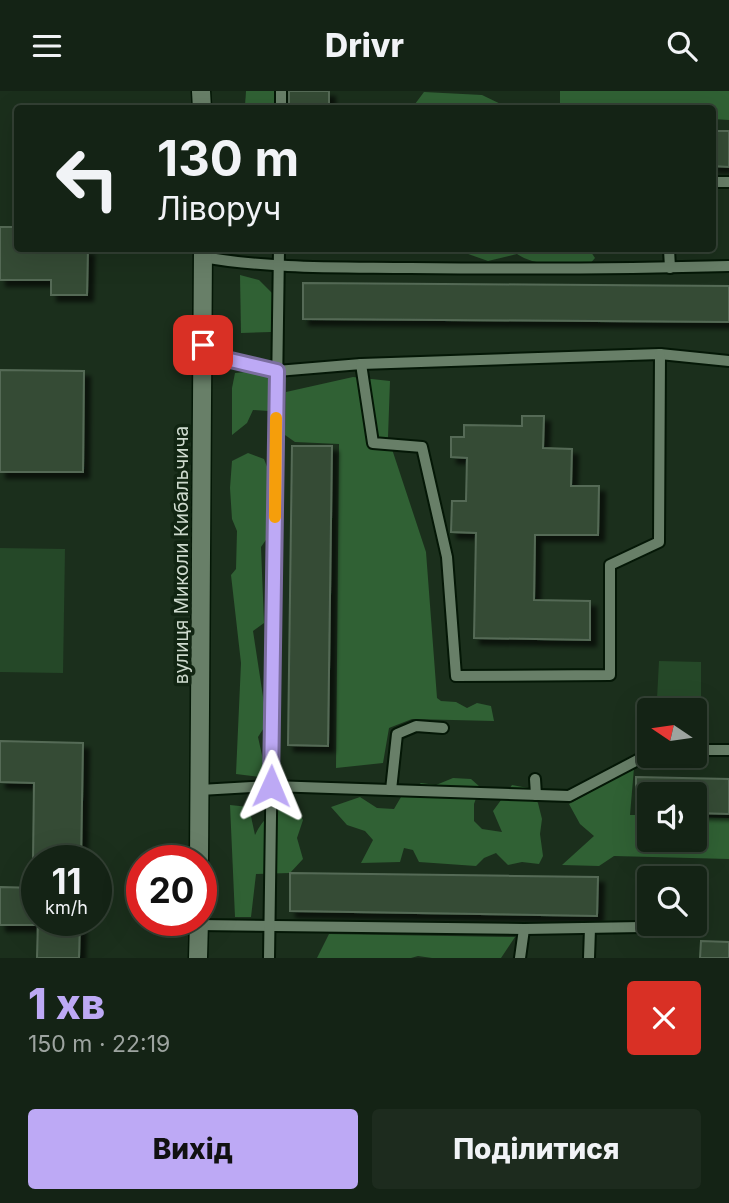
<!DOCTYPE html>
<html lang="uk">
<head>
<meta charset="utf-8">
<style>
	body { margin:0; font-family:Inter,sans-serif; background:#1d2b1e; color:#f1f3f6; height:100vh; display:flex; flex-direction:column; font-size:26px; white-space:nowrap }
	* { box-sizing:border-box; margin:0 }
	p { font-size:23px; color:#9da4a0 }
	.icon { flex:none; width:38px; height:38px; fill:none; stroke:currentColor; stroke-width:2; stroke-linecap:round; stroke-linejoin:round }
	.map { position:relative; height:867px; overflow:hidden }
	.side { display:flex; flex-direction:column; background:#142315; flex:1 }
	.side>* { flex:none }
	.banner { position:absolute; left:14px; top:14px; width:702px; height:147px; border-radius:7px; box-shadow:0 7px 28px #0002,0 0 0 2px #334034; background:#142315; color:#f1f3f6; overflow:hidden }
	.needle { width:46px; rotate:283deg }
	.fabs { position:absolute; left:637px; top:607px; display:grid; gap:14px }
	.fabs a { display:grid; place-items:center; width:70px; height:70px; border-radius:7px; background:#142315; box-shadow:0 7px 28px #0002,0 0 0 2px #334034; font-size:35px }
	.speed { position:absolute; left:21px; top:754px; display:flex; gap:14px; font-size:35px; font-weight:700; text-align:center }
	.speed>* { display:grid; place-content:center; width:91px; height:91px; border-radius:50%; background:#142315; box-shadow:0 7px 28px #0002,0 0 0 2px #334034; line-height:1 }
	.speed small { font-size:18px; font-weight:400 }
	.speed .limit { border:10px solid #d22; background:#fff; color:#111 }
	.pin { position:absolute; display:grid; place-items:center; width:60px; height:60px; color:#fff; margin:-30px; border-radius:14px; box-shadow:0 4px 10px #0006 }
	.me { position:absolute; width:77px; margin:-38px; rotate:1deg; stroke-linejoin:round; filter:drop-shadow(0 0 5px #0008) }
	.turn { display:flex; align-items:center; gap:24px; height:147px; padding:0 28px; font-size:32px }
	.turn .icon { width:91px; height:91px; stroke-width:2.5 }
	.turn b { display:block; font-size:49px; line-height:60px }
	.round { display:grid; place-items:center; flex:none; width:74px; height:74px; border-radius:7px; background:#1d2b1e }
	.head { display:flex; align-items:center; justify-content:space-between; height:119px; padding:0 28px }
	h1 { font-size:42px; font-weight:800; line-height:52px; color:#bda9f5 }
	.button { display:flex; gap:14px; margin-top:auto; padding:14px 28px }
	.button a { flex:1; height:80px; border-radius:7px; background:#bda9f5; color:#111; font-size:28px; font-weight:800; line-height:80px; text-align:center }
	.button a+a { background:#1d2b1e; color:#f1f3f6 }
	header { display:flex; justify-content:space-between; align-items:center; height:91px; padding:0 28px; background:#142315; font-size:32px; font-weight:800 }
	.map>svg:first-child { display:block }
</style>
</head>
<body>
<header><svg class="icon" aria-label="menu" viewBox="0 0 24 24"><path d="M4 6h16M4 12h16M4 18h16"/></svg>Drivr<svg class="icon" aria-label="search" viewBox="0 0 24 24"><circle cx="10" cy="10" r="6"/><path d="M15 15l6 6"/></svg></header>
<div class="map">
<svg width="729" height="867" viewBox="0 0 729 867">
	<defs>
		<filter id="shadow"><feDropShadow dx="6" dy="6" stdDeviation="2" flood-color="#0009"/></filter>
	</defs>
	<rect width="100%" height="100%" fill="#1b2f1c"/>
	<!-- green -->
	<g fill="#254828">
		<polygon points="0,457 65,458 63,582 0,581"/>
		<polygon points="659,570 701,571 701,607 657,608"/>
	</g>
	<!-- forest -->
	<g fill="#306134">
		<polygon points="246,0 275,0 275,17 248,17 245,15"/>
		<polygon points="560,0 729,0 729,29 712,28 712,18 560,17"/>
		<polygon points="424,1 482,4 509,17 412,17"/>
		<path d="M454 158H589L595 167 588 175C566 175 534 175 517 163L488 170Z"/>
		<polygon points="240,184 259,189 273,203 271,241 241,242"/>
		<polygon points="257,280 272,286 269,320 253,319 247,332 232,344 232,297 235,282"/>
		<polygon points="353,286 390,290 388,346 426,461 437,607 441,610 456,611 467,617 477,612 491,615 494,630 412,628 389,637 383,672 336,677 339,353 295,351 285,344 286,301"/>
		<polygon points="248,362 264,368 271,386 270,443 261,456 264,532 253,540 267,632 258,646 267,687 236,683 241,572 231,484 236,478 237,440 232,428 230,397 232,370"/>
		<polygon points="634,677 630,724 649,724 649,749 695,749 695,726 729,727 729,768 614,765 599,775 562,774 594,745 580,733 569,713"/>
		<polygon points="453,687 471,688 480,696 474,713 474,730 482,738 502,741 493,720 512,694 528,697 538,712 542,728 540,743 543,765 539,773 522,771 508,774 496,762 484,767 476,775 419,771 413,759 404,757 400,771 361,772 373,749 365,740 347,734 331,716 360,706 377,717 394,718 401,706 421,692 436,694"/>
		<path d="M293 712 303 729 297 747 303 768 290 782 256 783 251 826H235L230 714 249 716 255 744C263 727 274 718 293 712Z"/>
		<polygon points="329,843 515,846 501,867 432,867 418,865 411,867 317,867"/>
	</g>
	<!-- building -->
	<g fill="#354b36" stroke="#556b56" stroke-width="2" filter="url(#shadow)">
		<rect x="289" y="0" width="40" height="18"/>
		<polygon points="712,40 729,40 729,76 712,75"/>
		<polygon points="0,136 18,136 18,158 88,158 87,204 51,204 51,189 0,189"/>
		<polygon points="303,192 729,195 729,231 303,228"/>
		<polygon points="0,279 84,280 83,381 0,381"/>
		<polygon points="522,325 544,325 543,357 572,358 571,395 599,395 598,444 535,444 534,509 590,510 590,549 474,547 476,442 451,441 452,410 466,410 467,367 451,366 451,346 464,346 464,334 522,335"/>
		<polygon points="292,355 332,355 328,655 288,654"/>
		<polygon points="0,650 83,652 81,770 33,770 34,692 0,691"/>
		<polygon points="636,686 729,688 729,723 695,722 695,704 636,704"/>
		<polygon points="290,782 598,786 597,825 290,820"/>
		<polygon points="0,796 37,797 37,834 0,834"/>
		<polygon points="38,830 80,830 79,867 37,867"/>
		<polygon points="701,850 729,851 729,867 700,867"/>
	</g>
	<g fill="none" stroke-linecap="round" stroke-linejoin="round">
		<!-- service casing -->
		<g stroke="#041706" stroke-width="14">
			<g id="service">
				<polyline points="281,18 281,0"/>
				<polyline points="712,91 729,91"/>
				<polyline points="669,158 670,177"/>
				<path d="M203 166C271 178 341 176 410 177 516 178 623 178 729 175"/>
				<polyline points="203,254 227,268 277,280 361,273 660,263 729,270"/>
				<polyline points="361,273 373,352 422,356 447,466 456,585 610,584 610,474 659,451 660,263"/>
				<polyline points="695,659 729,659"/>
				<polyline points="535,688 536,704"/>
				<polyline points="200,699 271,695 569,705 649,663"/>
				<polyline points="391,699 397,643 416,635 443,637"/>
				<polyline points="199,834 524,838 642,836"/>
				<polyline points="269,867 279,158"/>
				<polyline points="520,867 524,838"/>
				<polyline points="589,867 590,837"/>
			</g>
		</g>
		<!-- tertiary casing -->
		<g stroke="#041706" stroke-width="21">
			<g id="tertiary">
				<polyline points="201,0 202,18"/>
				<polyline points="199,770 203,158"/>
				<polyline points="198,867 199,830"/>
			</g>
		</g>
		<!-- service -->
		<use href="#service" stroke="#687f68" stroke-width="10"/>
		<!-- tertiary -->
		<use href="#tertiary" stroke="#687f68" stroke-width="18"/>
	</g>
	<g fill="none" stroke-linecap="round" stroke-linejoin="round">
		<!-- route casing -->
		<g stroke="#7b6e9f" stroke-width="18">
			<polyline id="route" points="203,254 226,268 277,280 271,695"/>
		</g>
		<!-- route -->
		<use href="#route" stroke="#bda9f5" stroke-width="12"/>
		<!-- slow -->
		<polyline stroke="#f59e0b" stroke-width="12" points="275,426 276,327"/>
	</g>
	<g text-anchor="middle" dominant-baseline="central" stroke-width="7" stroke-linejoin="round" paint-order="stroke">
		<!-- street labels -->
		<g font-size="19" fill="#cedace" stroke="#112512">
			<text transform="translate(181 464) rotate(-90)">вулиця Миколи Кибальчича</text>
		</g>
	</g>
</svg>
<div class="fabs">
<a><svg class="needle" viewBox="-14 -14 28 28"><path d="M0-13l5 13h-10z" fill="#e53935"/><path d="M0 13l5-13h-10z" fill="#9da4a0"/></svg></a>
<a><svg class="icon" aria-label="sound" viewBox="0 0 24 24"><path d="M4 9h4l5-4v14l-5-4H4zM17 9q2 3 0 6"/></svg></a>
<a><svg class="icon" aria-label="search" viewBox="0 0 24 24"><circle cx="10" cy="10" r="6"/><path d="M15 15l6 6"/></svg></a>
</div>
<div class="speed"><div>11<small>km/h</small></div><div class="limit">20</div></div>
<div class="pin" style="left:203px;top:254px;background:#d93025"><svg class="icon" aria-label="arrive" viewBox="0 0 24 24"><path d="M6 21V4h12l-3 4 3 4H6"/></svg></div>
<svg class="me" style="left:271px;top:695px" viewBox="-20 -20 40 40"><path d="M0-17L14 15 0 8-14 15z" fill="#bda9f5" stroke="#fff" stroke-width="4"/></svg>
<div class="banner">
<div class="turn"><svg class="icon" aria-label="left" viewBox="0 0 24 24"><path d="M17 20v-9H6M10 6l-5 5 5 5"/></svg><div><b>130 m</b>Ліворуч</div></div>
</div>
</div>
<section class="side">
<div class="head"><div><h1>1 хв</h1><p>150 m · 22:19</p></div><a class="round" style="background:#d93025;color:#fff"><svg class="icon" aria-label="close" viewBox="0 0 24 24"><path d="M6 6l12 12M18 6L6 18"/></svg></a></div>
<div class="button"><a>Вихід</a><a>Поділитися</a></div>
</section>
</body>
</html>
